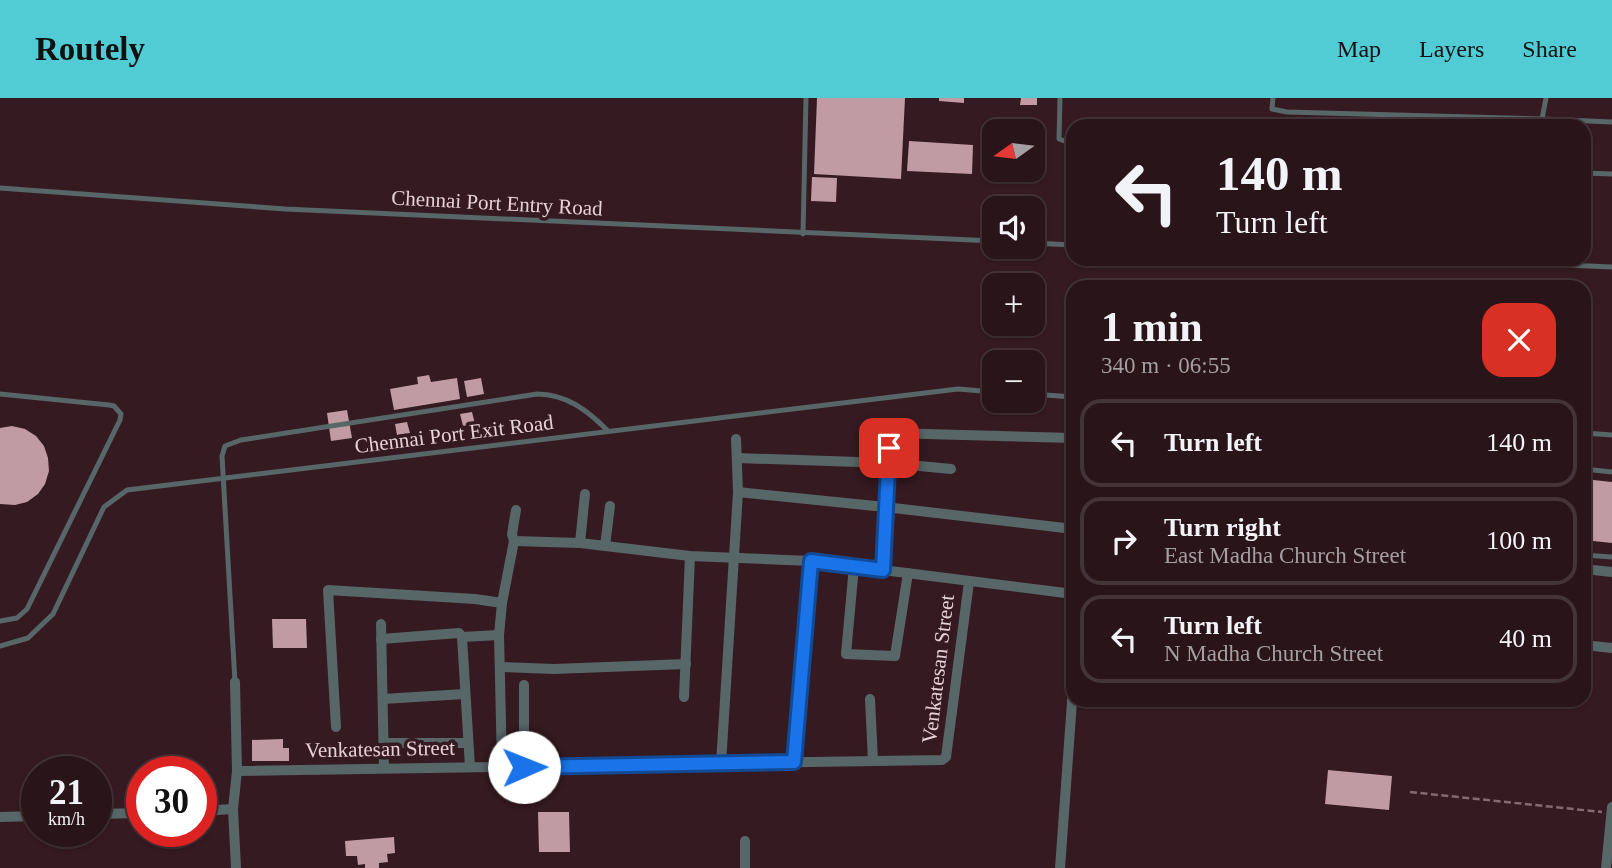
<!DOCTYPE html>
<html lang="en">
<head>
<meta charset="utf-8">
<style>
	body { margin:0; font-family:"Times New Roman",serif; background:#342126; color:#f1f3f6; height:100vh; display:flex; flex-direction:column; font-size:26px; white-space:nowrap }
	* { box-sizing:border-box; margin:0 }
	p { font-size:23px; color:#a59ea2 }
	.icon { flex:none; width:38px; height:38px; fill:none; stroke:currentColor; stroke-width:2; stroke-linecap:round; stroke-linejoin:round }
	.map { position:relative; flex:1; overflow:hidden }
	.panel { position:absolute; left:1066px; top:182px; width:525px; height:427px; display:flex; flex-direction:column; background:#281419; border-radius:21px; box-shadow:0 2px 5px #0004,0 0 0 2px #443338 }
	.panel>* { flex:none }
	.guide { position:absolute; left:1066px; top:21px; width:525px; height:147px; border-radius:21px; box-shadow:0 2px 5px #0004,0 0 0 2px #443338; background:#281419; color:#f1f3f6; overflow:hidden }
	.needle { width:46px; rotate:256deg }
	.buttons { position:absolute; left:982px; top:21px; display:grid; gap:14px }
	.buttons a { display:grid; place-items:center; width:63px; height:63px; border-radius:14px; background:#281419; box-shadow:0 2px 5px #0004,0 0 0 2px #443338; font-size:35px }
	.speed { position:absolute; left:21px; top:658px; display:flex; gap:14px; font-size:35px; font-weight:700; text-align:center }
	.speed>* { display:grid; place-content:center; width:91px; height:91px; border-radius:50%; background:#281419; box-shadow:0 2px 5px #0004,0 0 0 2px #443338; line-height:1 }
	.speed small { font-size:18px; font-weight:400 }
	.speed .limit { border:10px solid #d22; background:#fff; color:#111 }
	.pin { position:absolute; display:grid; place-items:center; width:60px; height:60px; color:#fff; margin:-30px; border-radius:14px; box-shadow:0 4px 10px #0006 }
	.me { position:absolute; width:77px; margin:-38px; rotate:89deg; stroke-linejoin:round; filter:drop-shadow(0 0 5px #0008) }
	.turn { display:flex; align-items:center; gap:24px; height:147px; padding:0 35px; font-size:32px }
	.turn .icon { width:91px; height:91px; stroke-width:2.5 }
	.turn b { display:block; font-size:49px; line-height:60px }
	.round { display:grid; place-items:center; flex:none; width:74px; height:74px; border-radius:21px; background:#342126 }
	.summary { display:flex; align-items:center; justify-content:space-between; height:119px; padding:0 35px }
	h1 { font-size:42px; font-weight:600; line-height:52px }
	ul { padding:0; list-style:none }
	li { display:flex; align-items:center; gap:21px; height:88px; margin:0 14px 10px; padding:0 21px; border:4px solid #443338; border-radius:21px }
	li div { flex:1 }
	li b { display:block; font-size:26px }
	li em { font-style:normal }
	header { display:flex; align-items:center; gap:42px; box-sizing:border-box; height:98px; padding:0 35px; background:#51ccd4; color:#111 }
	header strong { font-size:33px }
	nav { display:flex; gap:38px; margin-inline-start:auto; font-size:24px }
	.map>svg:first-child { display:block }
</style>
</head>
<body>
<header>
<strong>Routely</strong>
<nav><a>Map</a><a>Layers</a><a>Share</a></nav>
</header>
<div class="map">
<svg width="1612" height="770" viewBox="0 0 1612 770">
	<rect width="100%" height="100%" fill="#351a21"/>
	<!-- building -->
	<g fill="#c09ba3">
		<polygon points="817,0 905,0 901,81 814,76"/>
		<polygon points="939,0 964,0 964,5 939,3"/>
		<polygon points="1021,0 1037,0 1037,7 1020,7"/>
		<polygon points="1001,29 1017,29 1016,33 1001,33"/>
		<polygon points="909,43 973,47 972,76 907,73"/>
		<polygon points="812,79 837,80 836,104 811,103"/>
		<polygon points="429,277 431,284 457,280 460,301 394,312 390,291 418,286 417,279"/>
		<polygon points="481,280 484,296 467,299 464,283"/>
		<polygon points="347,312 352,340 331,343 327,315"/>
		<polygon points="472,314 475,326 463,328 460,316"/>
		<polygon points="407,324 410,335 397,337 395,326"/>
		<polygon points="12,328 25,331 36,338 44,348 48,360 49,373 45,386 38,396 27,404 15,407 0,406 0,330"/>
		<polygon points="1584,381 1612,384 1612,445 1584,442"/>
		<polygon points="272,521 306,521 307,550 273,550"/>
		<polygon points="283,641 283,650 289,650 289,663 252,663 252,642"/>
		<polygon points="1328,672 1392,678 1389,712 1325,706"/>
		<polygon points="538,714 569,714 570,754 539,754"/>
		<polygon points="394,739 395,755 387,756 388,764 379,765 379,770 365,770 365,766 358,767 357,758 346,758 345,743"/>
	</g>
	<g fill="none" stroke-linecap="round" stroke-linejoin="round">
		<!-- path -->
		<polyline stroke="#836b71" stroke-width="2.5" stroke-dasharray="7 3.5" stroke-linecap="butt" points="1410,694 1602,714"/>
		<!-- service -->
		<g stroke="#576667" stroke-width="5">
			<polyline points="1060,0 1059,41 1073,46"/>
			<polyline points="1273,0 1272,11 1287,14 1542,21"/>
			<polyline points="1546,0 1542,21 1612,24"/>
			<polyline points="1584,75 1612,76"/>
			<polyline points="0,90 285,111 994,143"/>
			<polyline points="803,136 806,0"/>
			<polyline points="1032,145 1073,147"/>
			<polyline points="1423,161 1612,169"/>
			<polyline points="0,296 109,307 114,308 121,316 120,322 27,511 17,520 0,523"/>
			<polyline points="1032,296 1073,299"/>
			<polyline points="1584,335 1612,337"/>
			<polyline points="1584,371 1612,374"/>
			<polyline points="1584,457 1612,459"/>
			<polyline points="0,548 28,540 53,516 104,409 127,392 958,291 994,294"/>
			<path d="M235 584 222 358 225 348 241 342 537 296C567 296 588 313 608 333"/>
		</g>
		<!-- minor -->
		<g stroke="#576667" stroke-width="10">
			<polyline points="737,360 888,365 951,371"/>
			<polyline points="738,394 885,409 1073,431"/>
			<polyline points="514,443 580,445 690,458 811,463 1073,496"/>
			<polyline points="580,445 585,396"/>
			<polyline points="605,448 610,408"/>
			<polyline points="854,468 846,556 895,558 908,475"/>
			<polyline points="1584,471 1612,474"/>
			<polyline points="883,472 890,335 1073,340"/>
			<polyline points="381,526 384,670"/>
			<polyline points="462,539 499,537"/>
			<polyline points="381,541 459,535 462,539 470,669"/>
			<polyline points="1584,547 1612,550"/>
			<polyline points="500,569 554,571 686,566"/>
			<polyline points="235,584 237,673 233,711 236,770"/>
			<polyline points="524,587 524,669"/>
			<polyline points="684,599 690,458"/>
			<polyline points="383,601 464,596"/>
			<polyline points="870,601 873,663"/>
			<polyline points="336,629 328,492 475,501 502,505"/>
			<polyline points="384,645 468,645"/>
			<polyline points="794,664 811,463"/>
			<polyline points="721,666 738,394 736,341"/>
			<polyline points="502,669 499,537 502,505 514,443 512,436 516,412"/>
			<polyline points="237,673 942,662 946,659 969,484"/>
			<polyline points="201,713 233,711"/>
			<polyline points="96,716 142,715"/>
			<polyline points="0,719 37,718"/>
			<polyline points="745,743 745,770"/>
			<polyline points="1060,770 1073,590"/>
			<polyline points="1606,770 1612,709"/>
		</g>
	</g>
	<g fill="none" stroke-linecap="round" stroke-linejoin="round">
		<!-- route casing -->
		<g stroke="#114b97" stroke-width="18">
			<polyline id="route" points="524,669 794,664 811,463 883,472 889,350"/>
		</g>
		<!-- route -->
		<use href="#route" stroke="#1a73e8" stroke-width="12"/>
	</g>
	<g text-anchor="middle" dominant-baseline="central" stroke-width="7" stroke-linejoin="round" paint-order="stroke">
		<!-- street labels -->
		<g font-size="21" fill="#e6d2d6" stroke="#351a21">
			<text transform="translate(497 105) rotate(3)">Chennai Port Entry Road</text>
			<text transform="translate(454 336) rotate(-7)">Chennai Port Exit Road</text>
			<text transform="translate(938 571) rotate(-83)">Venkatesan Street</text>
			<text transform="translate(380 651) rotate(-1)">Venkatesan Street</text>
		</g>
	</g>
</svg>
<div class="buttons">
<a><svg class="needle" viewBox="-14 -14 28 28"><path d="M0-13l5 13h-10z" fill="#e53935"/><path d="M0 13l5-13h-10z" fill="#a59ea2"/></svg></a>
<a><svg class="icon" aria-label="sound" viewBox="0 0 24 24"><path d="M4 9h4l5-4v14l-5-4H4zM17 9q2 3 0 6"/></svg></a>
<a>+</a>
<a>−</a>
</div>
<div class="speed"><div>21<small>km/h</small></div><div class="limit">30</div></div>
<div class="pin" style="left:889px;top:350px;background:#d93025"><svg class="icon" aria-label="arrive" viewBox="0 0 24 24"><path d="M6 21V4h12l-3 4 3 4H6"/></svg></div>
<svg class="me" style="left:524px;top:669px" viewBox="-20 -20 40 40"><circle r="19" fill="#fff"/><path d="M0-13L10 11 0 6-10 11z" fill="#1a73e8"/></svg>
<div class="guide">
<div class="turn"><svg class="icon" aria-label="left" viewBox="0 0 24 24"><path d="M17 20v-9H6M10 6l-5 5 5 5"/></svg><div><b>140 m</b>Turn left</div></div>
</div>
<section class="panel">
<div class="summary"><div><h1>1 min</h1><p>340 m · 06:55</p></div><a class="round" style="background:#d93025;color:#fff"><svg class="icon" aria-label="close" viewBox="0 0 24 24"><path d="M6 6l12 12M18 6L6 18"/></svg></a></div>
<ul>
<li><svg class="icon" aria-label="left" viewBox="0 0 24 24"><path d="M17 20v-9H6M10 6l-5 5 5 5"/></svg><div><b>Turn left</b></div><em>140 m</em></li>
<li><svg class="icon" aria-label="right" viewBox="0 0 24 24"><path d="M7 20v-9h11M14 6l5 5-5 5"/></svg><div><b>Turn right</b><p>East Madha Church Street</p></div><em>100 m</em></li>
<li><svg class="icon" aria-label="left" viewBox="0 0 24 24"><path d="M17 20v-9H6M10 6l-5 5 5 5"/></svg><div><b>Turn left</b><p>N Madha Church Street</p></div><em>40 m</em></li>
</ul>
</section>
</div>
</body>
</html>
